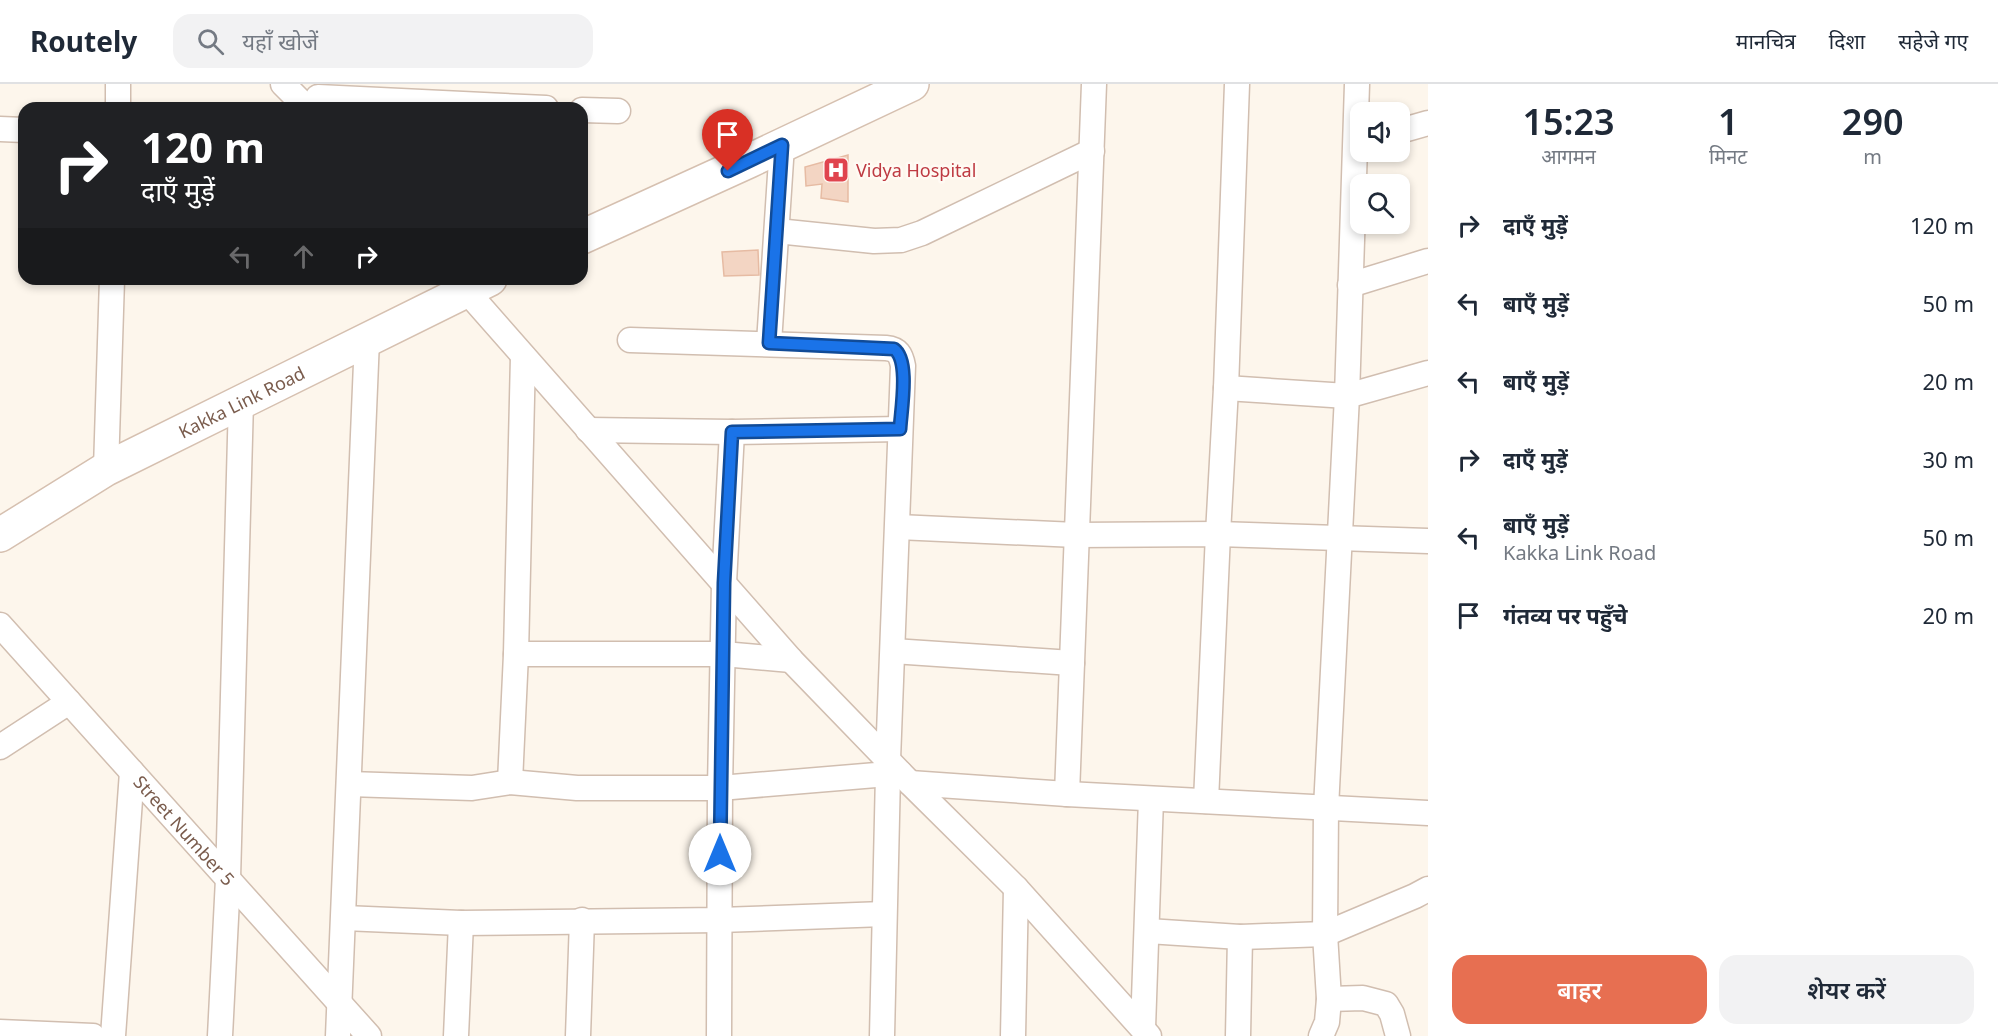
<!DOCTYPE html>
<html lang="hi">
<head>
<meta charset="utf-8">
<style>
	body { margin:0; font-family:"Noto Sans","Noto Sans Devanagari",sans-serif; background:#f2f2f3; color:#1f2937; height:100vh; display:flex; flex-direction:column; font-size:22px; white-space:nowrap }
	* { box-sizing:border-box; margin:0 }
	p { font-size:20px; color:#747a83 }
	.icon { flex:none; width:33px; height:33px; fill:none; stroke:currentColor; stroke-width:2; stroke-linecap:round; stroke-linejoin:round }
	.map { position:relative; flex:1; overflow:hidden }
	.panel { display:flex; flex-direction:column; background:#fff; width:570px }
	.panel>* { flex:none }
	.guide { position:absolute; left:18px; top:18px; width:570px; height:183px; border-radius:18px; box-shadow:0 3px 9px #0003; background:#202124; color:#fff; overflow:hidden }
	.fabs { position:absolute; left:1350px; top:18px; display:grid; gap:12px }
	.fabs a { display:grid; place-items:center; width:60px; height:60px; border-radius:12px; background:#fff; box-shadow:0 3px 9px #0003; font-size:30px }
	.pin { position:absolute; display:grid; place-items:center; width:51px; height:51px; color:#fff; margin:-62px -26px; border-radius:50% 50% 50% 0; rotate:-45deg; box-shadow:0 0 6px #0007 }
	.pin .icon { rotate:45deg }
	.me { position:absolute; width:66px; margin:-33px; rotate:0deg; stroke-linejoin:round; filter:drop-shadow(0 0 4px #0008) }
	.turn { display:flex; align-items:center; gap:21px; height:126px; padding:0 24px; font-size:27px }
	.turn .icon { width:78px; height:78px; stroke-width:2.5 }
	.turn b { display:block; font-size:42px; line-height:51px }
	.lanes { display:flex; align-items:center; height:57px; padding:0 24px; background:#0003; justify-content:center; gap:30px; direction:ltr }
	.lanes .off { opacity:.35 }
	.eta { display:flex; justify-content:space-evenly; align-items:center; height:102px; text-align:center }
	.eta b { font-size:36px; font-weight:600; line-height:42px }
	.cta { display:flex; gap:12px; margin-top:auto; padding:12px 24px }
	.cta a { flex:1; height:69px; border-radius:18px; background:#e76f51; color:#fff; font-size:24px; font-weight:600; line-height:69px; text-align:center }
	.cta a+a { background:#f2f2f3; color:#1f2937 }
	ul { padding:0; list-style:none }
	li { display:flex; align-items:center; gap:18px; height:78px; padding:0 24px }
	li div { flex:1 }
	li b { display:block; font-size:22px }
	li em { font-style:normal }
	header { display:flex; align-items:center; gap:36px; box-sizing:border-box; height:84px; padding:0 30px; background:#fff; border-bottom:2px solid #e0e1e3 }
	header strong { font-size:28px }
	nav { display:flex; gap:33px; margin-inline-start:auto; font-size:21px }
	.search { width:420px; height:54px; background:#f2f2f3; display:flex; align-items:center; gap:15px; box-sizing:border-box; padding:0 21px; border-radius:18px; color:#747a83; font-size:22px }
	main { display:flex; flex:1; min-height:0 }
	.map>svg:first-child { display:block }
</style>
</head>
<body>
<header>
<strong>Routely</strong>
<div class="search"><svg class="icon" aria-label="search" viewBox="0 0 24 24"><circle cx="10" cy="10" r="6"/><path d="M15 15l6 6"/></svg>यहाँ खोजें</div>
<nav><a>मानचित्र</a><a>दिशा</a><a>सहेजे गए</a></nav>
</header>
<main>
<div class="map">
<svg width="1428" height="952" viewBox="0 0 1428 952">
	<rect width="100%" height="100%" fill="#fdf6ec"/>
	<!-- building -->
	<g fill="#f3d5c3" stroke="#e6bba3" stroke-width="1.5">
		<polygon points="848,71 848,118 821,114 822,100 806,102 805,83"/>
		<polygon points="758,166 759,191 724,192 722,168"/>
	</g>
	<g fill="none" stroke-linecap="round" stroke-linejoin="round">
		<!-- street casing -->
		<g stroke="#d1beb0" stroke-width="27">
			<g id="street">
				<polyline points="283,0 307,24"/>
				<polyline points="318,13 546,24"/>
				<polyline points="118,24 118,0"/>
				<polyline points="582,26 618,27"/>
				<polyline points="0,45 24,46"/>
				<polyline points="1400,47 1428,39"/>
				<polyline points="777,147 874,157 901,156 922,149 1092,67"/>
				<polyline points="456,195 791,576 910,699 1016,804 1149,952"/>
				<polyline points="1350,201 1428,177"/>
				<path d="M630 256 886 264C898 265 901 271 903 282L888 676"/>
				<polyline points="769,259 782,61"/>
				<polyline points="1226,304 1347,312 1357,0"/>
				<polyline points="588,346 732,348 900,345"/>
				<polyline points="106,385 112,195"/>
				<polyline points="898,443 1076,451 1218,450 1428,457"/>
				<path id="s1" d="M0 541 369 952"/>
				<polyline points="893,567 1072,579"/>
				<polyline points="516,570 723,570 791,576"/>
				<polyline points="0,663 69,618"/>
				<polyline points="510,698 516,570 523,272"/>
				<polyline points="910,699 1067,710 1428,729"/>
				<polyline points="349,700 472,704 510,698 577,704 720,704 900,689"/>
				<polyline points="1067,710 1094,0"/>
				<polyline points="1206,717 1218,450 1226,304 1237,0"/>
				<polyline points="344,834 461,839 720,836 884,830"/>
				<polyline points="1148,847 1240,853 1325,850 1415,812 1428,805"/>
				<polyline points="1329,915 1363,914 1386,920 1392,930 1398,952"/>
				<polyline points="1143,944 1151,715"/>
				<polyline points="0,948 93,952"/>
				<polyline points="113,952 132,688"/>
				<polyline points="220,952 228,795 241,317"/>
				<polyline points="338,952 367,255"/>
				<polyline points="456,952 461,839"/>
				<polyline points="578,952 582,836"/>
				<polyline points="719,952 720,704 724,499 732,348"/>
				<polyline points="882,952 888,690"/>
				<polyline points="1013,952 1016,804"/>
				<polyline points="1238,952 1240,853"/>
				<polyline points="1321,952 1327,938 1329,915 1325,850 1326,724 1347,312 1428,289"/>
			</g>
		</g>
		<!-- secondary casing -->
		<g stroke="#d6c0b0" stroke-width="36">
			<g id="secondary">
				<polyline points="582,153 749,77 912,0"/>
				<path id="s2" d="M0 451 106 385 490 195"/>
			</g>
		</g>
		<!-- street -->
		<use href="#street" stroke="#fff" stroke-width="24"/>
		<!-- secondary -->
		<use href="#secondary" stroke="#fff" stroke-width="33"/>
	</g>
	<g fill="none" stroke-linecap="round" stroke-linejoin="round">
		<!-- route casing -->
		<g stroke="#114b97" stroke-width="15">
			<path id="route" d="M720 770 724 499 732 348 900 345C901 326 910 276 894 265L769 259 782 61 728 87"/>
		</g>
		<!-- route -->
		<use href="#route" stroke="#1a73e8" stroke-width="10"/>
	</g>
	<!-- icons -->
	<defs>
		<g id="hospital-square" transform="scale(1.35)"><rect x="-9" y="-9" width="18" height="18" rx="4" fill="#e0444e" stroke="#fffaf3"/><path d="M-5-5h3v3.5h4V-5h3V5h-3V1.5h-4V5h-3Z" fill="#fff"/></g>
	</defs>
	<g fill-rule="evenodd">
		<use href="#hospital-square" x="836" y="86"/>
	</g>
	<g text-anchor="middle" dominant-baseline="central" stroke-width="5" stroke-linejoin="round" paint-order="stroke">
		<!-- health labels -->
		<g font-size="18" fill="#be3a42" stroke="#fffaf3" text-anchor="start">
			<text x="856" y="86">Vidya Hospital</text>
		</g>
		<!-- street labels -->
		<g font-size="18" fill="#7a5c4d" stroke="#fffaf3">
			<text stroke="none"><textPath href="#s2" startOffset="276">Kakka Link Road</textPath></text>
			<text stroke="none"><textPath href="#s1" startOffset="276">Street Number 5</textPath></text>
		</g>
	</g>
</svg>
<div class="fabs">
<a><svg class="icon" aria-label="sound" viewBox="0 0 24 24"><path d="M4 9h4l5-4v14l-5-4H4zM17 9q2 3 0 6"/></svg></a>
<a><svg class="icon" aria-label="search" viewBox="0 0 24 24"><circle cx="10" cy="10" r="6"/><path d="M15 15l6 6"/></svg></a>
</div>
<div class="pin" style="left:728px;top:87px;background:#d93025"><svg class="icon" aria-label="arrive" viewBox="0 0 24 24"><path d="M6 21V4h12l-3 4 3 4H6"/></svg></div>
<svg class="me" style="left:720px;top:770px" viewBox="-20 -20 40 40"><circle r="19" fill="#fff"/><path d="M0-13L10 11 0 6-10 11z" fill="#1a73e8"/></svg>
<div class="guide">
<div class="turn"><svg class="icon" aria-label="right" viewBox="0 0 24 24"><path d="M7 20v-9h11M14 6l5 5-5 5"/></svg><div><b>120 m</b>दाएँ मुड़ें</div></div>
<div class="lanes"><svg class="icon off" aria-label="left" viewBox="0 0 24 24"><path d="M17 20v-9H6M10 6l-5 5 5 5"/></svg><svg class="icon off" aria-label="ahead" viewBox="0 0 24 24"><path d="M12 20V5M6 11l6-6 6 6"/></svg><svg class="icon" aria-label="right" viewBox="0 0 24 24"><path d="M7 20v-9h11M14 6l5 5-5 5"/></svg></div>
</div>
</div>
<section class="panel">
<div class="eta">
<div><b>15:23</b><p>आगमन</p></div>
<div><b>1</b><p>मिनट</p></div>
<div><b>290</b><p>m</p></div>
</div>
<ul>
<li><svg class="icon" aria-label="right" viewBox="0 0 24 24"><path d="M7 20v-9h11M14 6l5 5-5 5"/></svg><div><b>दाएँ मुड़ें</b></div><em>120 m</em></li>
<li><svg class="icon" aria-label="left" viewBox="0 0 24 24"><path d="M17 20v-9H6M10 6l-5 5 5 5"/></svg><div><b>बाएँ मुड़ें</b></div><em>50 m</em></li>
<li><svg class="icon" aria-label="left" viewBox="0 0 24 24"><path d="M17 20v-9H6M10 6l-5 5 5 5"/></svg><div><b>बाएँ मुड़ें</b></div><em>20 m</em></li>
<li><svg class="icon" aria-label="right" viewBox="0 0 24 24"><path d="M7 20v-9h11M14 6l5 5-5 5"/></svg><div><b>दाएँ मुड़ें</b></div><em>30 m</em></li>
<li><svg class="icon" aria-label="left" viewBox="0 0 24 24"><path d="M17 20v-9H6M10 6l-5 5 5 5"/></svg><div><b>बाएँ मुड़ें</b><p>Kakka Link Road</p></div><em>50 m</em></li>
<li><svg class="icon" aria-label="arrive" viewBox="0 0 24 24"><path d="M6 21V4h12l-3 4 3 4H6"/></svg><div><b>गंतव्य पर पहुँचे</b></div><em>20 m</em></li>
</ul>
<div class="cta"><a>बाहर</a><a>शेयर करें</a></div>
</section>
</main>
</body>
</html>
